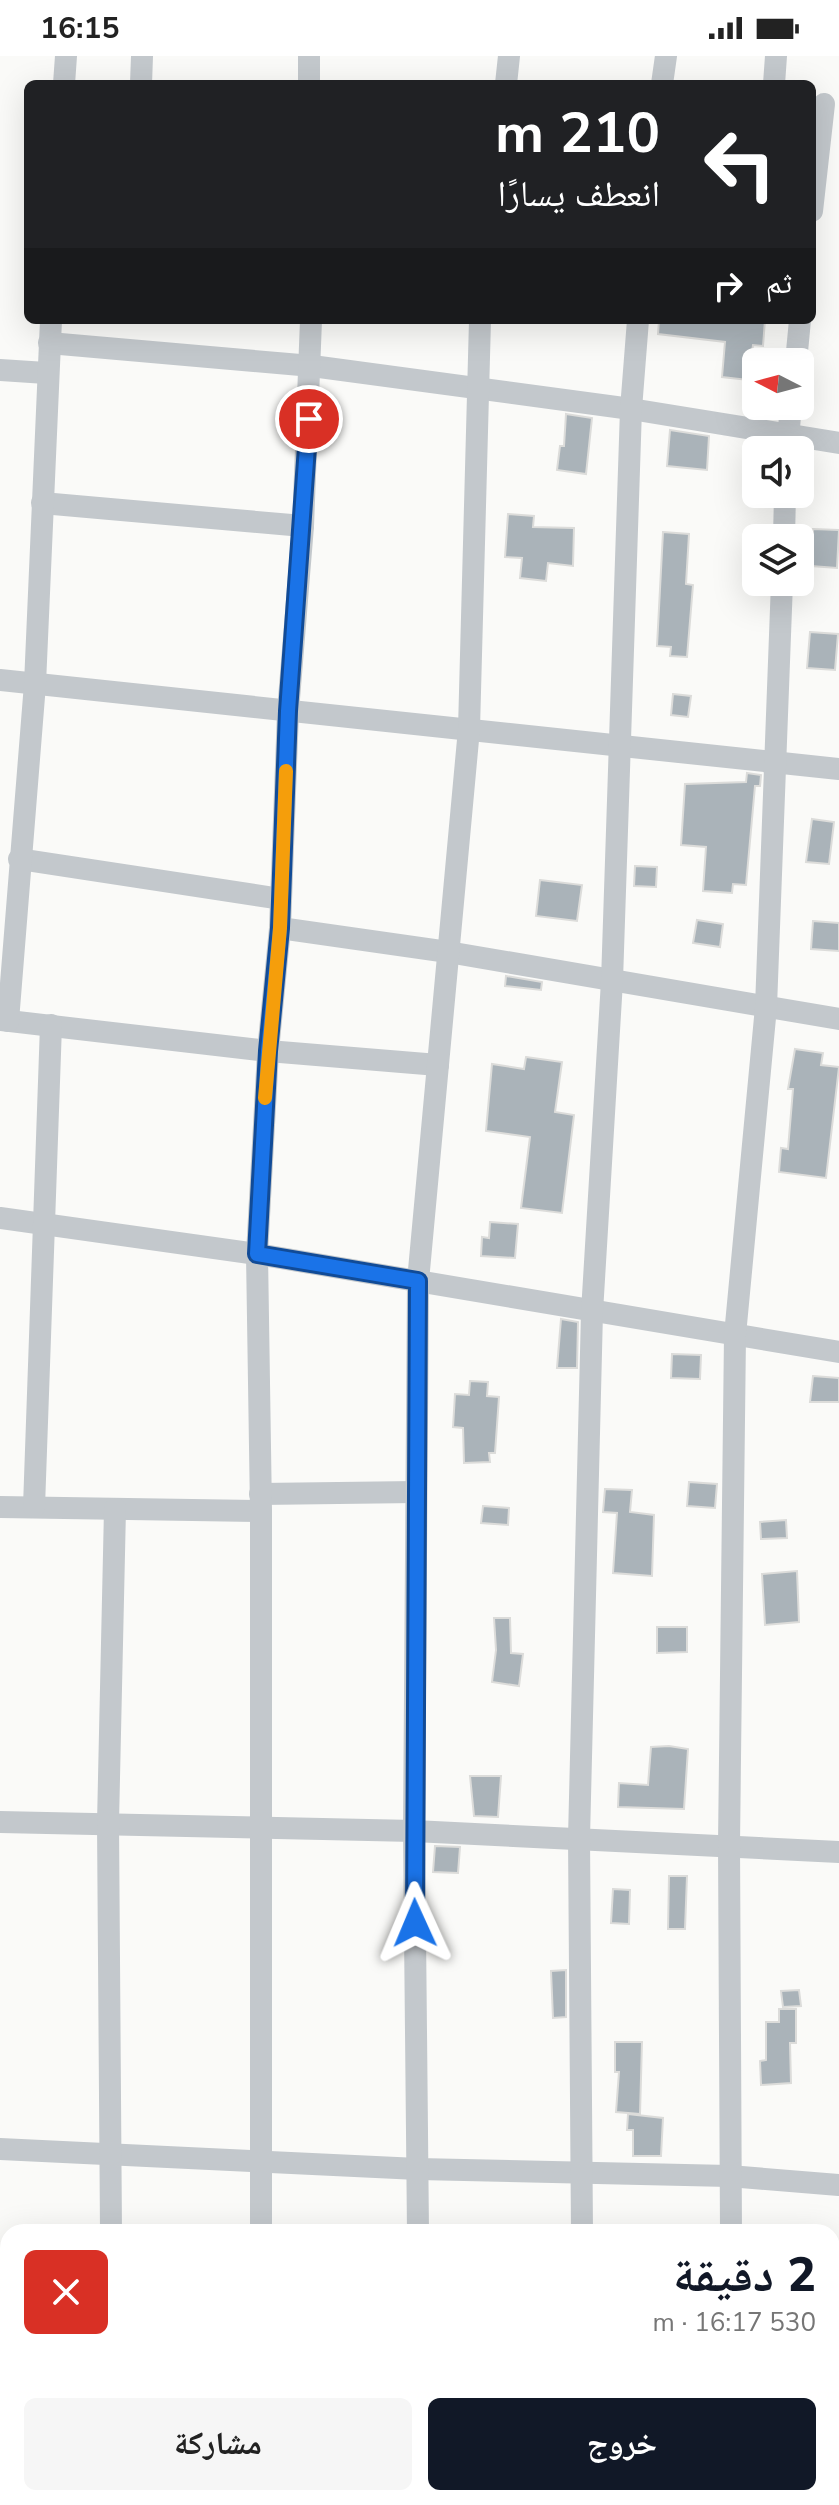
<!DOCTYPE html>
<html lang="ar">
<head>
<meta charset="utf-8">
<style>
	body { margin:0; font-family:"Nunito Sans","Noto Naskh Arabic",sans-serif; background:#f6f6f6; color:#222; direction:rtl; height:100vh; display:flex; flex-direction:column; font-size:30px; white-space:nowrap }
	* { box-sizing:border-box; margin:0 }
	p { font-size:26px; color:#767676 }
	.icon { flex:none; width:44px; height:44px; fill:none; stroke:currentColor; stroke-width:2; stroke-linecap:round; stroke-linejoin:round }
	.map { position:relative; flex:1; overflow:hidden; direction:ltr }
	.panel { position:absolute; left:0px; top:2168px; width:840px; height:282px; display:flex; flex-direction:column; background:#fff; border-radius:24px 24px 0 0; box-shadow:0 8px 32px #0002; direction:rtl }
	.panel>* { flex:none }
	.hud { position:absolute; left:24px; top:24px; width:792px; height:244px; border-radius:12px; box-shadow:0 8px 32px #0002; direction:rtl; background:#202124; color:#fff; overflow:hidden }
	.needle { width:52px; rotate:276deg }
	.fabs { position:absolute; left:742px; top:292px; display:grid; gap:16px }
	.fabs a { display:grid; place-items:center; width:72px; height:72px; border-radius:12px; background:#fff; box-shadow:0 8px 32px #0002; font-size:40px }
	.pin { position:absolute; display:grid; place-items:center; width:68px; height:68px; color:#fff; margin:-34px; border:4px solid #fff; border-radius:50%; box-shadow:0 2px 8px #0007 }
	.me { position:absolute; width:88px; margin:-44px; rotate:359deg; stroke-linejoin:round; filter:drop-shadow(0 0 6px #0008) }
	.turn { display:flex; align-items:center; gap:28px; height:168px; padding:0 24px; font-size:36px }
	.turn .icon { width:104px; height:104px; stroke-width:2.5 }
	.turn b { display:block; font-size:56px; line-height:68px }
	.then { display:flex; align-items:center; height:76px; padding:0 24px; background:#0003; gap:16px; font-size:30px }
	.round { display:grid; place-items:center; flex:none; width:84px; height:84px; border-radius:12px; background:#f6f6f6 }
	.head { display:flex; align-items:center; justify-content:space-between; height:136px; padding:0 24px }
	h1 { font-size:48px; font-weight:800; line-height:60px; color:#111827 }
	.primary-button { display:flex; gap:16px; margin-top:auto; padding:16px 24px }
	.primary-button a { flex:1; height:92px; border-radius:12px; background:#111827; color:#fff; font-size:32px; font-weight:800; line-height:92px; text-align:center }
	.primary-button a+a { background:#f6f6f6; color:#222 }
	.status { display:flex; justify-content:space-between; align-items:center; height:56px; padding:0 40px; background:#fff; direction:ltr }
	.status svg { height:22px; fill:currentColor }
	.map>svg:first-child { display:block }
</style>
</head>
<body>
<div class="status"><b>16:15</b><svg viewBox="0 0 49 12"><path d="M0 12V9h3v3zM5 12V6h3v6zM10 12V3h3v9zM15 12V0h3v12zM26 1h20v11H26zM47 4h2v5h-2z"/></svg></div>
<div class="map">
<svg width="839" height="2449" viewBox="0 0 839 2449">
	<rect width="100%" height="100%" fill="#fafaf8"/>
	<!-- building -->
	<g fill="#aab3b9" stroke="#dcdcda" stroke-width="2">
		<polygon points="659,264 765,264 763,290 753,289 748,324 722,321 725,286 658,278"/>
		<polygon points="566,358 592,362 586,418 557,414 560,390 564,390"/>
		<polygon points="670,374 709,380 707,414 667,410"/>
		<polygon points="508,458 534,460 533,471 574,472 573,510 548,507 546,525 520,522 522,502 505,501"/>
		<polygon points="813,473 839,474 837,512 811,510"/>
		<polygon points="663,476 689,478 686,528 693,529 687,601 670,600 671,591 657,590"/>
		<polygon points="810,576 838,578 835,614 807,612"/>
		<polygon points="673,638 691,640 688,661 671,659"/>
		<polygon points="747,717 761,719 760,730 755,730 746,829 733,828 732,837 703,835 706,791 681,789 685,728 746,726"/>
		<polygon points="812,763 834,766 829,808 806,806"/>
		<polygon points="635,810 657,811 656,831 634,830"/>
		<polygon points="540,824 582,829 577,865 536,860"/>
		<polygon points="697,864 723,868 720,891 693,887"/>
		<polygon points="813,865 839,867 839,895 811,893"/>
		<polygon points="506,920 542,926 541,934 505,930"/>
		<polygon points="795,993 823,997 821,1009 839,1011 826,1122 779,1116 781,1092 788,1093 793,1033 788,1033"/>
		<polygon points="526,1001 562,1006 555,1056 574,1059 562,1157 521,1152 530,1081 486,1075 492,1008 524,1013"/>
		<polygon points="490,1166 518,1168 515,1202 481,1200 482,1181 489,1182"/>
		<polygon points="561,1263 578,1266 577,1312 557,1312"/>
		<polygon points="672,1298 701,1299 700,1323 671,1322"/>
		<polygon points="813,1320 839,1322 839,1346 810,1346"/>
		<polygon points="470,1325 488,1326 487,1340 499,1341 495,1397 489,1397 490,1406 464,1407 463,1372 453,1371 455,1338 469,1339"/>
		<polygon points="689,1426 717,1428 715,1452 687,1450"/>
		<polygon points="605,1433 632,1434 630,1456 654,1459 652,1520 613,1517 617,1457 603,1456"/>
		<polygon points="483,1450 509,1452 508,1469 481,1467"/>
		<polygon points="786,1464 787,1482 761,1483 760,1466"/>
		<polygon points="797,1515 799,1566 765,1569 762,1518"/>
		<polygon points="494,1562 510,1562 511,1597 523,1598 519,1630 492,1626 496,1594"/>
		<polygon points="657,1571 687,1571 687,1596 657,1597"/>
		<polygon points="669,1690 688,1693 684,1753 618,1751 619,1727 648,1729 651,1691"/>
		<polygon points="470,1720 501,1720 498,1761 474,1760"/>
		<polygon points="435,1790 460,1791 458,1817 433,1816"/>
		<polygon points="669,1820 687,1820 685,1873 668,1873"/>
		<polygon points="613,1833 630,1834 629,1868 611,1867"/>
		<polygon points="566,1914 566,1961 553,1962 551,1915"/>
		<polygon points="799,1934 801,1950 783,1951 781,1935"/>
		<polygon points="779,1953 796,1953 796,1987 790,1987 791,2027 761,2029 760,2005 766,2004 766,1966 779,1966"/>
		<polygon points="615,1986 642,1986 640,2058 616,2056 619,2016 615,2016"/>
		<polygon points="628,2058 663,2062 661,2100 633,2100 633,2074 627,2074"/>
	</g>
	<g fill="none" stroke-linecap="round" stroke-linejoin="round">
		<!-- street -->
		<g stroke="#c3c8cc" stroke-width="22">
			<polyline points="309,0 309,28"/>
			<polyline points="64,28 66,0"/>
			<polyline points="141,28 142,0"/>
			<polyline points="506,28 509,0"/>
			<polyline points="662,28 666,0"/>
			<polyline points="774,28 776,0"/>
			<polyline points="812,155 824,48"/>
			<polyline points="49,287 312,310 631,353 839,387"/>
			<polyline points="796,306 800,264"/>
			<polyline points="0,314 46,317"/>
			<polyline points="787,393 791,350"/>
			<polyline points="42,447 303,470"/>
			<polyline points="784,482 785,438"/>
			<polyline points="0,624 839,713"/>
			<polyline points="19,803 281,843"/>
			<polyline points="280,872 448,896 839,963"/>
			<polyline points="0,964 268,995 438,1009"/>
			<polyline points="8,965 35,628 51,264"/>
			<polyline points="0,1162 257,1198 839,1296"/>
			<polyline points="260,1438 416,1436"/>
			<polyline points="0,1451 261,1455"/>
			<polyline points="34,1451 51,969"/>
			<polyline points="0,1766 414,1775 839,1796"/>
			<polyline points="0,2093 418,2113 729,2120 839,2129"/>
			<polyline points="111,2176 108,1767 115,1453"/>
			<polyline points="261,2176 261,1455 257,1198 268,995 280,872 288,655 303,470 311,264"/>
			<polyline points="418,2176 414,1775 418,1225 469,673 480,264"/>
			<polyline points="582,2176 579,1782 592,1256 612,925 631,353 638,264"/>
			<polyline points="731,2176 729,1788 735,1279 766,951 782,526"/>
			<polyline points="832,2348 839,2348"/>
			<polyline points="0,2429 8,2430"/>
			<polyline points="223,2442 253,2444"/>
			<polyline points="586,2442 586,2449"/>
			<polyline points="742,2442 742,2449"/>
			<polyline points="94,2449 94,2442"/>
			<polyline points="416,2449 416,2442"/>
		</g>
	</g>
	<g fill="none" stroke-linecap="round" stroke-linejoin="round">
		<!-- route casing -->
		<g stroke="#114b97" stroke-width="20">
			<polyline id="route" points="309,363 288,655 280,872 268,995 257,1198 418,1225 415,1867"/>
		</g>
		<!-- route -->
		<use href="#route" stroke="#1a73e8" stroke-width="14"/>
		<!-- slow -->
		<polyline stroke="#f59e0b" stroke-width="14" points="265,1042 280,872 286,715"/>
	</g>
</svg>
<div class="fabs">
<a><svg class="needle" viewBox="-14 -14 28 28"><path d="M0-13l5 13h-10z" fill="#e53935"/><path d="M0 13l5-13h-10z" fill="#767676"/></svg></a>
<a><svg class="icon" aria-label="sound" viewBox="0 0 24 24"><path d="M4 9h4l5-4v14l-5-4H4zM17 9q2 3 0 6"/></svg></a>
<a><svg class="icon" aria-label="layers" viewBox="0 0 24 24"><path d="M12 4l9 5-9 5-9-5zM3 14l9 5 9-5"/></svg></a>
</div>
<div class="pin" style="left:309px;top:363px;background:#d93025"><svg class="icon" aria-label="arrive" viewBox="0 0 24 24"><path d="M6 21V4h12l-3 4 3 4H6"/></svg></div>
<svg class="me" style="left:415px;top:1867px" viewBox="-20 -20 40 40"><path d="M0-17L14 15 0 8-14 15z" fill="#1a73e8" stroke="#fff" stroke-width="4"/></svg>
<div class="hud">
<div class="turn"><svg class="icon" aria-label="left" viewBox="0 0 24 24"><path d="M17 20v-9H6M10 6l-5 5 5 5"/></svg><div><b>210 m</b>انعطف يسارًا</div></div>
<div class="then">ثم<svg class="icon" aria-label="right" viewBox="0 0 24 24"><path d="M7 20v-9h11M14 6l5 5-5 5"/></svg></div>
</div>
<section class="panel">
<div class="head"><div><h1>2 دقيقة</h1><p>530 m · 16:17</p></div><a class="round" style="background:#d93025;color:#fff"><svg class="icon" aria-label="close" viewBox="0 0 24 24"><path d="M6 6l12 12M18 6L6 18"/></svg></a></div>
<div class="primary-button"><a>خروج</a><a>مشاركة</a></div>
</section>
</div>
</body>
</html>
